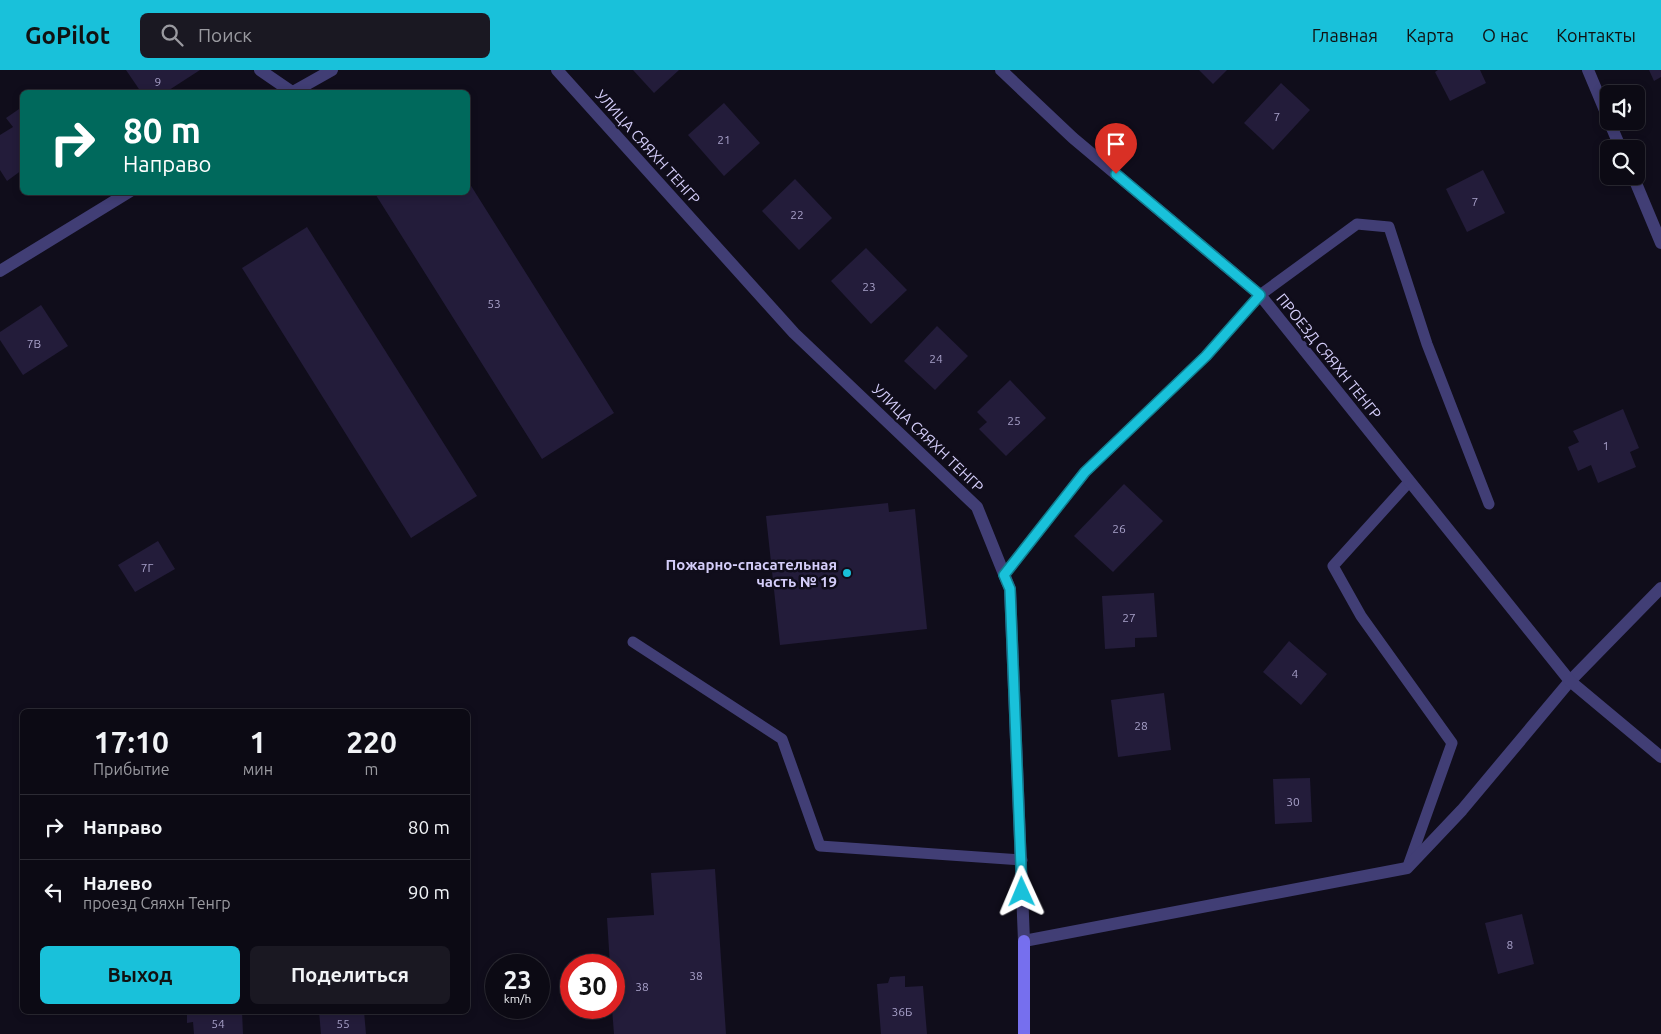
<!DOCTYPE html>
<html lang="ru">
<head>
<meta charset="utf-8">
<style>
	body { margin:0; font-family:Ubuntu,sans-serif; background:#1a1822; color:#f1f3f6; height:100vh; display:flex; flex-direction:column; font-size:19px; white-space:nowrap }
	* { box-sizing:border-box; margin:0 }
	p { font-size:16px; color:#9a9aa0 }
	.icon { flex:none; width:28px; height:28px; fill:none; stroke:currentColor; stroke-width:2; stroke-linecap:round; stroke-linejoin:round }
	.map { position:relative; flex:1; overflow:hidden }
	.details { position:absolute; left:20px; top:639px; width:450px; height:305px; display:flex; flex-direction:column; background:#0c0a14; border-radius:8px; box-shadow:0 2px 8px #0003,0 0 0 1px #2c2b34 }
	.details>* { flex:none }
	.guide { position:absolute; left:20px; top:20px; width:450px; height:105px; border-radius:8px; box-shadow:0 2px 8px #0003,0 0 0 1px #2c2b34; background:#00695c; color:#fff; overflow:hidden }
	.tools { position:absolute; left:1600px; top:15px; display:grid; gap:10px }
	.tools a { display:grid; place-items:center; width:45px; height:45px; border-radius:8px; background:#0c0a14; box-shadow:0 2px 8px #0003,0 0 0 1px #2c2b34; font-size:25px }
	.speed { position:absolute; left:485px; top:884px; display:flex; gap:10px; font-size:25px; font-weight:700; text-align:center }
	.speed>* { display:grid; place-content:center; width:65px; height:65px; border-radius:50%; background:#0c0a14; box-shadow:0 2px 8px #0003,0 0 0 1px #2c2b34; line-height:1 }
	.speed small { font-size:12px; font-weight:400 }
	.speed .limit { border:8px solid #d22; background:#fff; color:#111 }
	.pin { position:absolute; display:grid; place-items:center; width:42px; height:42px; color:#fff; margin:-51px -21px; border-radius:50% 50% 50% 0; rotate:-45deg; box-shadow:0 0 5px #0007 }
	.pin .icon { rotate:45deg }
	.me { position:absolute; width:55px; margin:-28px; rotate:359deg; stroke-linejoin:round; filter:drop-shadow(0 0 4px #0008) }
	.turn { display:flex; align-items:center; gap:18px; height:105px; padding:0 20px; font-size:22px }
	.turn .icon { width:65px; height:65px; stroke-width:2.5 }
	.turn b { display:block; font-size:35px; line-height:42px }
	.eta { display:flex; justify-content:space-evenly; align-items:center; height:85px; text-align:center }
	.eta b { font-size:30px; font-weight:700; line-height:35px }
	.action { display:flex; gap:10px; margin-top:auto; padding:10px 20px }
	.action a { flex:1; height:58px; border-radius:8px; background:#19c1da; color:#111; font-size:20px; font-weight:700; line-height:58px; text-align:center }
	.action a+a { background:#1a1822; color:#f1f3f6 }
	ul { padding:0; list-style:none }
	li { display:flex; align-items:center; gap:15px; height:65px; padding:0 20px; border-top:1px solid #2c2b34 }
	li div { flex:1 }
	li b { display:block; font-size:19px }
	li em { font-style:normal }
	header { display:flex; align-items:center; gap:30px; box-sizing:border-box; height:70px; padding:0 25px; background:#19c1da; color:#111 }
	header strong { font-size:24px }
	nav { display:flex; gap:28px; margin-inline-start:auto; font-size:18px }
	.search { width:350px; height:45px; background:#1a1822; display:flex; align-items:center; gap:12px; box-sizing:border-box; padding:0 18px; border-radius:8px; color:#9a9aa0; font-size:19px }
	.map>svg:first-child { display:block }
</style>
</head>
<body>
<header>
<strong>GoPilot</strong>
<div class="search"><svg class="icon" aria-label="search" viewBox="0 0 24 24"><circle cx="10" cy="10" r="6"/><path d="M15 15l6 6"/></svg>Поиск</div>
<nav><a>Главная</a><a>Карта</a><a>О нас</a><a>Контакты</a></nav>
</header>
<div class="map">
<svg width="1661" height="964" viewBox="0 0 1661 964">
	<rect width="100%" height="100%" fill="#100d1b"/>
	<!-- building -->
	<g fill="#231c3a">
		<polygon points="126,0 200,0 166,22 141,22"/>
		<polygon points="633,0 679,0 654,23"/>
		<polygon points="1199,0 1227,0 1213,14"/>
		<polygon points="1438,0 1480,0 1486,13 1450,31 1435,2"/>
		<polygon points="1649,0 1661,0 1661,7 1654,11"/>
		<polygon points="1281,13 1310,40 1273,80 1244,53"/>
		<polygon points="724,33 760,73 724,106 688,65"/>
		<polygon points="22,37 22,100 7,111 0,100 0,65 13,57 6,48"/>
		<polygon points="1483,100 1505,143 1467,162 1446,119"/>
		<polygon points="795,109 832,148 799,180 762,141"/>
		<polygon points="468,111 614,343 542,389 374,122 468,122"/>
		<polygon points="307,157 477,426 411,468 242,198"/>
		<polygon points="866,178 907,220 871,254 831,211"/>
		<polygon points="41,235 68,276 23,305 0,270 0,262"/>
		<polygon points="937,256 968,286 935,320 904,291"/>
		<polygon points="1010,310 1046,348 1006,386 979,359 987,352 977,342"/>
		<polygon points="1623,339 1639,378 1630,382 1636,397 1598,413 1591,395 1578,401 1568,377 1579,372 1573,361"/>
		<polygon points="1124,414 1163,451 1113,502 1074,466"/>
		<polygon points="888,433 889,442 915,439 927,559 780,575 766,446"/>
		<polygon points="158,471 175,499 135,522 118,495"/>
		<polygon points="1154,523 1157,567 1135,568 1135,577 1105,579 1102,526"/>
		<polygon points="1289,571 1327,604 1301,635 1263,602"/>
		<polygon points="1164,623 1171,680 1118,687 1111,630"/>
		<polygon points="1310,708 1312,752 1275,754 1273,709"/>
		<polygon points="715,799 726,964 614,964 612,938 614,938 614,895 610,895 607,848 654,845 651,803"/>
		<polygon points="1522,844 1534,894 1498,904 1485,853"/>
		<polygon points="905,906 905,917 923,916 927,964 881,964 877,914 888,913 890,907"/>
		<polygon points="187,941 242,941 243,964 194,964 193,952 187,953"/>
		<polygon points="319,941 364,941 366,964 321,964"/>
	</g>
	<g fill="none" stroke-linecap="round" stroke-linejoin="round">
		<!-- lane -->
		<g stroke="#413e75" stroke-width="11">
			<polyline points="1004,505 1085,402 1206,286 1260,225 1357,154 1389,157 1427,274 1489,434"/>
			<polyline points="633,572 782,669 820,776 1022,790"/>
			<polyline points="1408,796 1452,673 1361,546 1333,496 1409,412"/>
		</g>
		<!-- street -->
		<g stroke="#413e75" stroke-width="12">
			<polyline points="260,0 292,22"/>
			<polyline points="557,0 794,263 977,437 1010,519 1024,871 1407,798 1462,740 1570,611 1661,518"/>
			<polyline points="1001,0 1073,68 1260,225 1570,611 1661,687"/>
			<polyline points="1588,0 1609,50"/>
			<polyline points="293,22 332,0"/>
			<polyline points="1609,51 1621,79"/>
			<polyline points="1633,106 1661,173"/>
			<polyline points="0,201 129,122"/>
		</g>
		<!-- secondary -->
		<polyline stroke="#766fee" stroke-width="12" points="1024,871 1024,964"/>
	</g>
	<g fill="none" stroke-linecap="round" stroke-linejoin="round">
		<!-- route casing -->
		<g stroke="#107d8e" stroke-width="12">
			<polyline id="route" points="1022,822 1010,519 1004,505 1085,402 1206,286 1260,225 1116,104"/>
		</g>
		<!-- route -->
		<use href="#route" stroke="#19c1da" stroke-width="9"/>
	</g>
	<!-- markers -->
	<circle fill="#19c1da" stroke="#100d1b" stroke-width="2" cx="847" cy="503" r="5"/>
	<g text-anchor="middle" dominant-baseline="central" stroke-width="5" stroke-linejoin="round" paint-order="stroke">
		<!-- number labels -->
		<g font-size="12" fill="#a8a1c9">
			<text x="158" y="11">9</text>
			<text x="1277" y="46">7</text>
			<text x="724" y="69">21</text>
			<text x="1475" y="131">7</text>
			<text x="797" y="144">22</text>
			<text x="869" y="216">23</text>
			<text x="494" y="233">53</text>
			<text x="34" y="273">7В</text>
			<text x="936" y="288">24</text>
			<text x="1014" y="350">25</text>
			<text x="1606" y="375">1</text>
			<text x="1119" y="458">26</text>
			<text x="147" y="497">7Г</text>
			<text x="1129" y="547">27</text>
			<text x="1295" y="603">4</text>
			<text x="1141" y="655">28</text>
			<text x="1293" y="731">30</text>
			<text x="1510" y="874">8</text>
			<text x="696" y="905">38</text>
			<text x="642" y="916">38</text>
			<text x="902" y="941">36Б</text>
			<text x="218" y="953">54</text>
			<text x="343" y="953">55</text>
		</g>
		<!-- street labels -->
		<g font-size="15" fill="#d4cdf9" stroke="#100d1b">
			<text transform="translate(648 77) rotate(48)">УЛИЦА СЯЯХН ТЕНГР</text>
			<text transform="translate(1329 286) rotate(51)">ПРОЕЗД СЯЯХН ТЕНГР</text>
			<text transform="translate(928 368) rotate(44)">УЛИЦА СЯЯХН ТЕНГР</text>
		</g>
		<!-- poi labels -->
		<g font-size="15" font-weight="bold" fill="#d4cdf9" stroke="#100d1b" text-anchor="end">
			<text x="837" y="494">Пожарно-спасательная<tspan x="837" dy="17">часть № 19</tspan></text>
		</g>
	</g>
</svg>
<div class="tools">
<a><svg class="icon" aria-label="sound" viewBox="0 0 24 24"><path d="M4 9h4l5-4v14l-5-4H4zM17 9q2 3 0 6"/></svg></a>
<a><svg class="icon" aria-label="search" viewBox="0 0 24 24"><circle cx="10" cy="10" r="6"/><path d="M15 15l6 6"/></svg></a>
</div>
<div class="speed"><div>23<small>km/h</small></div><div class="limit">30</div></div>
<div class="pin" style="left:1116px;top:104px;background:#d93025"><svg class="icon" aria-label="arrive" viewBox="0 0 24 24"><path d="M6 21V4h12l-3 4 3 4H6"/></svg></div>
<svg class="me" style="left:1022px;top:822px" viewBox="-20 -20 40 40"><path d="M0-17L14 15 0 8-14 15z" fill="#19c1da" stroke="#fff" stroke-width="4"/></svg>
<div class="guide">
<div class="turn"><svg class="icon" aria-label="right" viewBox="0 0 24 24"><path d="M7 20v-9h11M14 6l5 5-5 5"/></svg><div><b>80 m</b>Направо</div></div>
</div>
<section class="details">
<div class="eta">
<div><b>17:10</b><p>Прибытие</p></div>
<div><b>1</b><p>мин</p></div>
<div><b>220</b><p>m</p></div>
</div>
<ul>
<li><svg class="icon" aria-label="right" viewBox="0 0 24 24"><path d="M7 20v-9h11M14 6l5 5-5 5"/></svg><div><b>Направо</b></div><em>80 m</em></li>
<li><svg class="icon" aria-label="left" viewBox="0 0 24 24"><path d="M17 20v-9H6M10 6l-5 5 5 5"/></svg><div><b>Налево</b><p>проезд Сяяхн Тенгр</p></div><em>90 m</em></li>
</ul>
<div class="action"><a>Выход</a><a>Поделиться</a></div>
</section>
</div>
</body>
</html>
